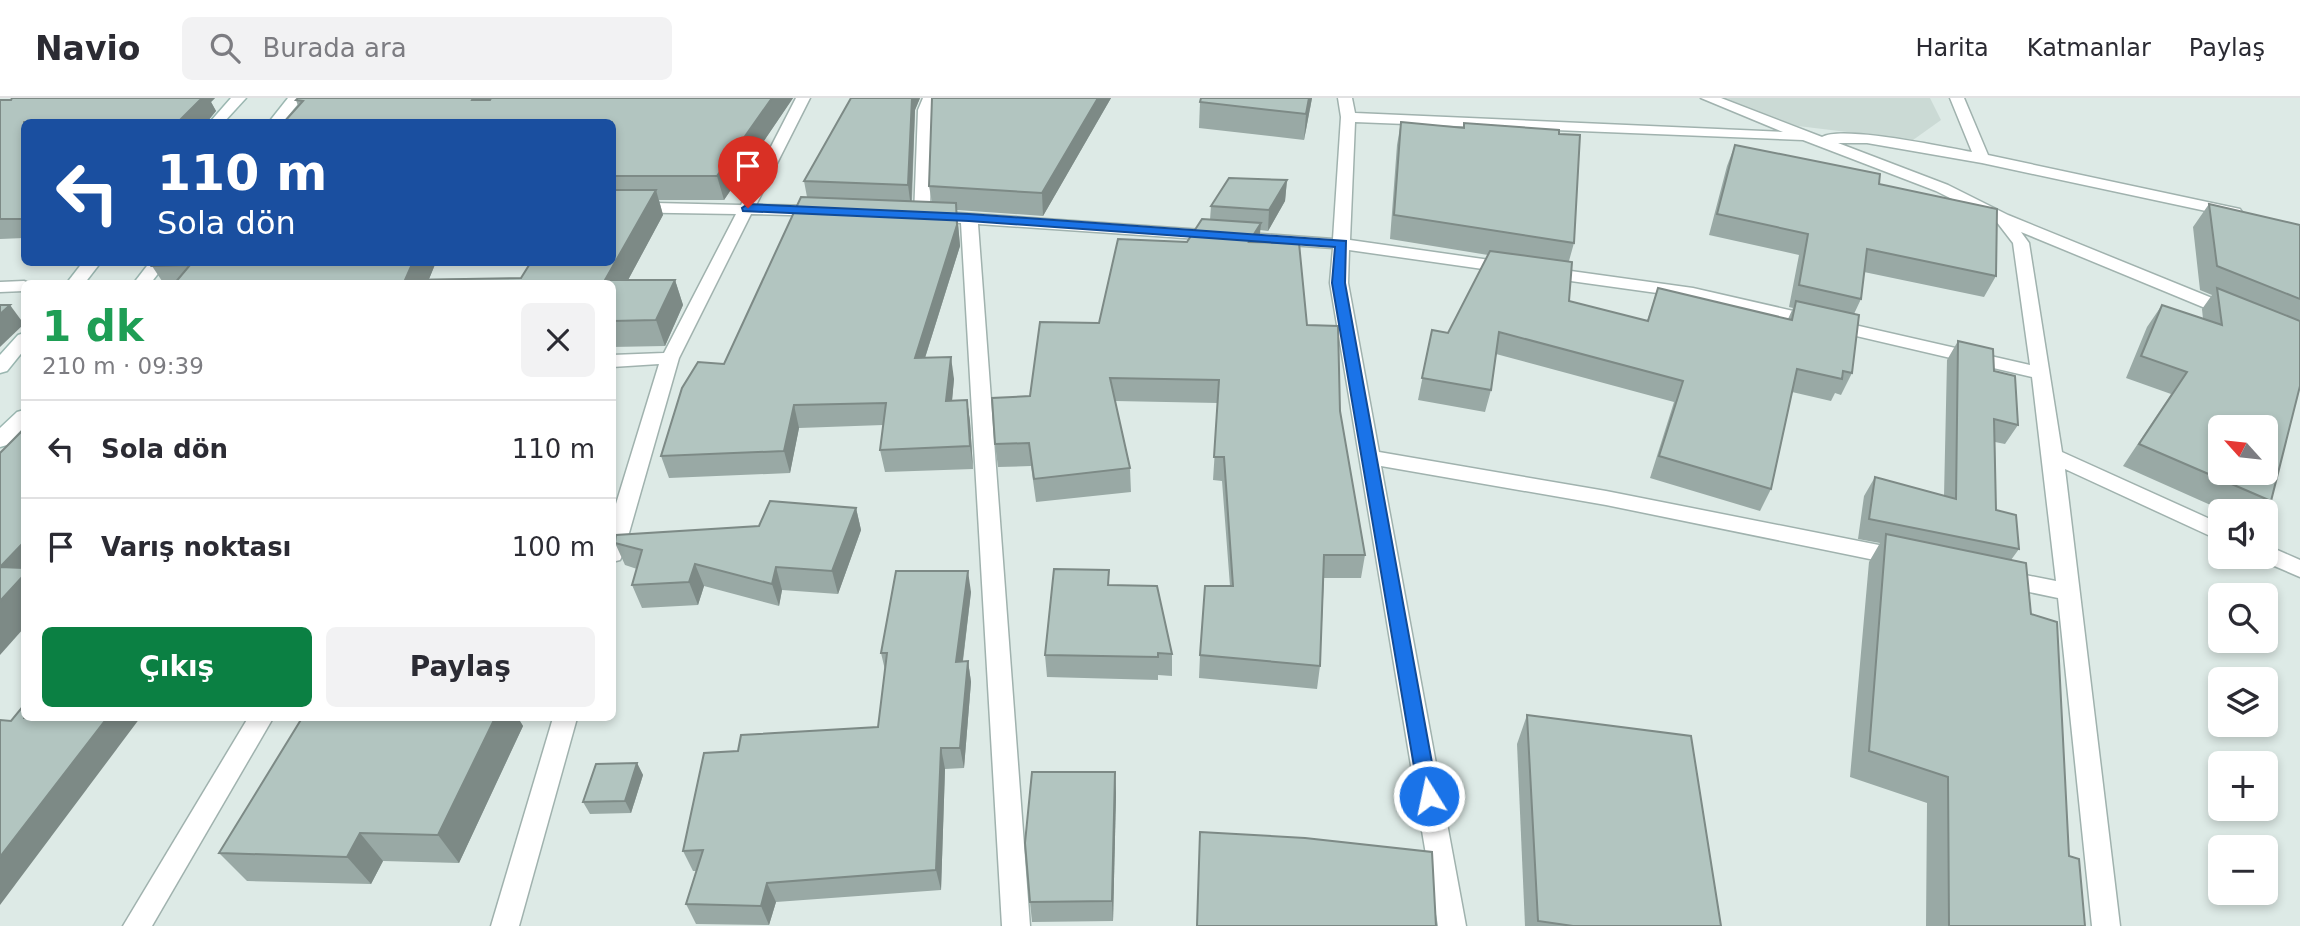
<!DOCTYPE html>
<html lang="tr">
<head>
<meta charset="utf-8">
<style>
	body { margin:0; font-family:"DejaVu Sans",sans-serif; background:#f2f2f3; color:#2b2b33; height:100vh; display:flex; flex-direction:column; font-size:26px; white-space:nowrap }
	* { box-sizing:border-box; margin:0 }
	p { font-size:23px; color:#7c7c81 }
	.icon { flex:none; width:38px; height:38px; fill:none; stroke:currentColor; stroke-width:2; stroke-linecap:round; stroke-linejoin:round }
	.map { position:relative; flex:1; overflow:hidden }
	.drawer { position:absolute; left:21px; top:182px; width:595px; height:441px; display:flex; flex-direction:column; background:#fff; border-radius:10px; box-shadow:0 4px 10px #0003 }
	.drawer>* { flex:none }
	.top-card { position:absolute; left:21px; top:21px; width:595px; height:147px; border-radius:10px; box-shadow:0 4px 10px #0003; background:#1a4fa0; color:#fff; overflow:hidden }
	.needle { width:46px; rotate:297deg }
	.tools { position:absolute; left:2208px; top:317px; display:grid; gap:14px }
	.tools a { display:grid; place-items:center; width:70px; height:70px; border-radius:10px; background:#fff; box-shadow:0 4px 10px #0003; font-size:35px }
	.pin { position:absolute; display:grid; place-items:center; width:60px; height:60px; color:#fff; margin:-72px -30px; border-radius:50% 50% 50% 0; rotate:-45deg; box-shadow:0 0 7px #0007 }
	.pin .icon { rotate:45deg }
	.me { position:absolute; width:77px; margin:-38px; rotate:350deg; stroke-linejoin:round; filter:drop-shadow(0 0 5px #0008) }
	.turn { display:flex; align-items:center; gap:24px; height:147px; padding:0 21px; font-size:32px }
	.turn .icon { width:91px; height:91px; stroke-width:2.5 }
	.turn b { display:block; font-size:49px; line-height:60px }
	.round { display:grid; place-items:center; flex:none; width:74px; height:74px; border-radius:10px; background:#f2f2f3 }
	.head { display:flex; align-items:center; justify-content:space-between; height:119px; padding:0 21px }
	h1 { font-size:42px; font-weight:800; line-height:52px; color:#1e9e55 }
	.primary-button { display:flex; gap:14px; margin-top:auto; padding:14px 21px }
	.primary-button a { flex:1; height:80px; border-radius:10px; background:#0b8043; color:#fff; font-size:28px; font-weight:800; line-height:80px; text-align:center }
	.primary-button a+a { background:#f2f2f3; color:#2b2b33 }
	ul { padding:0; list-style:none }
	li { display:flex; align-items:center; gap:21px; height:98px; padding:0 21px; border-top:2px solid #e1e1e2 }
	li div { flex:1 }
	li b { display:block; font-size:26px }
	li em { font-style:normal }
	header { display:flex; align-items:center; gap:42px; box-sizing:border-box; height:98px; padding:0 35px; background:#fff; border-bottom:2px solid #e1e1e2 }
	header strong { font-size:33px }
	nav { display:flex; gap:38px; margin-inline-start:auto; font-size:24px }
	.search { width:490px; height:63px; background:#f2f2f3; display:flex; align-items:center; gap:18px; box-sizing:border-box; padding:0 24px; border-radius:10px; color:#7c7c81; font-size:26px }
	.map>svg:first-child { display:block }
</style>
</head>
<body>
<header>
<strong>Navio</strong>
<div class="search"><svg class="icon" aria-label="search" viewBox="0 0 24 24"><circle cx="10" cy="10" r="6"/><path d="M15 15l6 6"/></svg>Burada ara</div>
<nav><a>Harita</a><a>Katmanlar</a><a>Paylaş</a></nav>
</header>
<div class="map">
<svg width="2300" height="828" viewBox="0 0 2300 828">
	<rect width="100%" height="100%" fill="#ddeae6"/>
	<!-- built -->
	<polygon fill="#cbdad5" points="1715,0 1930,0 1941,22 1913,42 1798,28"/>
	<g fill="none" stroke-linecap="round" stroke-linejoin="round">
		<!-- street casing -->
		<g stroke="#a0b2ae" stroke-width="3">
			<g id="street">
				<polygon points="796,0 810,0 756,107 824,108 832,113 824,118 751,116 679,260 623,456 620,462 612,464 612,419 659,266 612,269 612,257 664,255 736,116 612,114 612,104 741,107"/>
				<path d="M923 0H937L932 12 930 113 1333 141 1341 19 1338 0H1352L1355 15 1783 34 1701 0H1721L1822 39C1842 27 1944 49 1972 54L1950 0H1964L1988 57 2240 111 2242 114 2234 119 1982 65 1867 45H1838L1948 87 2008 117 2239 211 2242 215 2233 220 2227 219 2021 134 2029 145 2062 354 2221 426V443L2065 371 2120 828H2092L2058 500 2000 488 1992 486 1989 480 1992 474 2000 472 2056 483 2032 279 1693 200 1542 179 1533 174 1542 169 1693 190 2030 267 2013 145 1996 123 1936 93 1803 42 1355 24 1350 142 1511 165 1519 170 1511 175 1349 152 1348 185 1379 354 1606 393 1904 452 1912 454 1915 460 1912 466 1904 468 1606 407 1381 368 1466 828H1438L1330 185 1333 150 978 126 1030 828H1002L961 125 922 123 914 118 918 12Z"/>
				<polygon points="24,183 31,186 24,186 24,193 0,194 0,184"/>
				<polygon points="2266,447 2300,462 2300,479 2258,461 2266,458"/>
				<polygon points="248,620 273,620 152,828 123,828"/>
				<polygon points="553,620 577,620 519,828 491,828"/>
			</g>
		</g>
		<!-- secondary casing -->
		<g stroke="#9bb7b1" stroke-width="3">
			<g id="secondary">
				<polygon points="231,0 246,0 224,24 210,24"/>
				<polygon points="288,0 303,0 283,24 269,24"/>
				<polygon points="83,164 101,164 84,186 66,186"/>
				<polygon points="150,164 167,164 150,186 133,186"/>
				<polygon points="24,235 24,252 7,273 0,275 0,257 18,237"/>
				<polygon points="24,312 24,329 7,347 0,349 0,330 17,314"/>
			</g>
		</g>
		<!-- street -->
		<use href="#street" fill="#fff" fill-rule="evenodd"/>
		<!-- secondary -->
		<use href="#secondary" fill="#fff" fill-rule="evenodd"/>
	</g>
	<!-- wall -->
	<g fill="#99a9a5">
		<polygon points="12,0 215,0 211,4 216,13 207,24 24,24 24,140 0,141 0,2 11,2"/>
		<polygon points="298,0 793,0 724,102 659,102 663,117 628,182 675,182 683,207 665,248 612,249 612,186 164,186 152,168 155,164 436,164 429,181 521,180 612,164 612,24 298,8 296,2"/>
		<polygon points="851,0 920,0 915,12 912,103 932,104 929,88 932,0 1111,0 1043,118 957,112 960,148 925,260 954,281 952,302 967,302 970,324 973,371 885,374 880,352 883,327 799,330 790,375 669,380 661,358 724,266 807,99 804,83"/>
		<polygon points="1201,0 1312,0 1304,42 1199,30 1200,4"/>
		<polygon points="1401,24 1463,30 1464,25 1574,145 1569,163 1569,203 1647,223 1658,190 1788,221 1793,210 1789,209 1799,157 1709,137 1727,68 1735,47 1879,86 1996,178 1984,199 1864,174 1861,201 1854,216 1852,275 1841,297 1835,295 1831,303 1792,294 1771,391 1760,413 1650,380 1674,304 1496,256 1491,292 1485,314 1418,302 1432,232 1448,235 1488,157 1390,141 1397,47"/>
		<polygon points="1287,82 1285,103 1268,133 1260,132 1259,144 1307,227 1340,313 1365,457 1361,480 1324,480 1320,568 1317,591 1199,580 1200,557 1230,488 1222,383 1213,382 1218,305 1115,303 1130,370 1131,394 1036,404 1031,368 998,369 995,346 1030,298 1099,225 1210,122 1211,108"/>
		<polygon points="2209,106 2300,127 2300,288 2271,403 2262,413 2224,413 2123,368 2171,296 2126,280 2147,229 2162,207 2203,221 2202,211 2212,197 2200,192 2193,129"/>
		<polygon points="1958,243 1994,273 2018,327 2005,346 1995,344 1996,412 2019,451 2011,462 2031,516 2069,758 2085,828 1926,828 1927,705 1850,679 1869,464 1880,445 1858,441 1864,398 1875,379 1944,398 1947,262"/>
		<polygon points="856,410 861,432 838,496 782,492 779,508 704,488 698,507 642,510 632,487 637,471 625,467 615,445 759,428"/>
		<polygon points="1110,487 1172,556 1172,578 1158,577 1158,582 1047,579 1045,557"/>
		<polygon points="971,494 963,563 968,563 971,584 964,670 945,671 941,792 776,804 769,827 696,826 686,806 697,773 693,773 683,753 738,653 878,629 885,572 881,555"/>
		<polygon points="1527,617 1721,828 1525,828 1517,646"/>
		<polygon points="302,620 518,620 523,628 459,765 383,763 371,786 247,783 219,755"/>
		<polygon points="637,665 643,677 631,715 590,716 583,704"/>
		<polygon points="1115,674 1116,696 1113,823 1032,824 1030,804"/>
	</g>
	<!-- shaded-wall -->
	<g fill="#7d8a86">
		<polygon points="195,0 215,0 211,4 216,13 207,24 178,24"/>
		<polygon points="473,0 498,0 482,24 472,2"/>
		<polygon points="772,0 793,0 724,102 717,78"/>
		<polygon points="912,0 920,0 915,12 911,110 908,87"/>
		<polygon points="1098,0 1111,0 1043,118 1042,95"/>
		<polygon points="1309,0 1312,0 1304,42 1306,16"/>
		<polygon points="1287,82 1285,103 1268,133 1269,112"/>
		<polygon points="656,92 663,117 614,208 605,182"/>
		<polygon points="956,105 960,148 918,282 915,260"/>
		<polygon points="1261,125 1259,147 1249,144"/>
		<polygon points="413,164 436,164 427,186 405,182"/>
		<polygon points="675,182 683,207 665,248 656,222"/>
		<polygon points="10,207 24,226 0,249 0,216"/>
		<polygon points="951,259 954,281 950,325 946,303"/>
		<polygon points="967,302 970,324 973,371 970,348"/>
		<polygon points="794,307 799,330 790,375 784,353"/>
		<polygon points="856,410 861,432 838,496 832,473"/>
		<polygon points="24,444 24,530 0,557 0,469"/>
		<polygon points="695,466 704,488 698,507 689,484"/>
		<polygon points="776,469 782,492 779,508 772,486"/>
		<polygon points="968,473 971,494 960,585 956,564"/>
		<polygon points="968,563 971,584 964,670 960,650"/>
		<polygon points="107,620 140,620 0,807 0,759"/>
		<polygon points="495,620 518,620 523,628 459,765 438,737"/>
		<polygon points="941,650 945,671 941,792 936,772"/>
		<polygon points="637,665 643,677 631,715 625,703"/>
		<polygon points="1115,674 1116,696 1113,823 1112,803"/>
		<polygon points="360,735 383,763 371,786 347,759"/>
		<polygon points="767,785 776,804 769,827 761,808"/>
	</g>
	<!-- building -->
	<g fill="#b2c5c0" stroke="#7d8a86" stroke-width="2" fill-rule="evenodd">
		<polygon points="12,0 202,0 178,24 24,24 24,121 0,121 0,2 11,2"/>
		<polygon points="298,0 473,0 472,2 490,2 491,0 772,0 717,78 612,78 612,24 284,24 303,3 296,2"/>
		<polygon points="851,0 912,0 908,87 804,83"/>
		<polygon points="932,0 1098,0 1042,95 929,88"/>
		<polygon points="1201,0 1309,0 1306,16 1200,4"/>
		<polygon points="1401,24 1464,30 1464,25 1559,32 1559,36 1580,37 1574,145 1394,117"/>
		<polygon points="1735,47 1880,76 1879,86 1997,111 1996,178 1867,151 1861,201 1799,187 1808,136 1717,116"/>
		<polygon points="1229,80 1287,82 1269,112 1211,108"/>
		<polygon points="612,92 656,92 605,182 675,182 656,222 612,223 612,186 174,186 190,167 152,168 155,164 413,164 405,182 521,180 531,164 612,164"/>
		<polygon points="801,99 956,105 957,127 915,260 951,259 946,303 967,302 970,348 880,352 886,305 794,307 784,353 661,358 682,290 698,264 724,266"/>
		<polygon points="2209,106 2300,127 2300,201 2217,168"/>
		<polygon points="1202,121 1261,125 1249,144 1299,145 1307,227 1338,228 1340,313 1365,457 1324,457 1320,568 1200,557 1205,488 1233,488 1224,359 1214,359 1219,282 1110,280 1130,370 1034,381 1029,345 995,346 992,300 1030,298 1040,224 1099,225 1118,141 1187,144"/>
		<polygon points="1490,153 1572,164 1569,203 1648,223 1658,190 1792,222 1796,203 1859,217 1852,275 1843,273 1842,281 1797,271 1771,391 1659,358 1683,283 1499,234 1491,292 1422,280 1432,232 1448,235"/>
		<path d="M2217 190 2300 223V288L2271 403 2139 346 2187 274 2141 258 2162 207 2222 227ZM2221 329H2266V374H2221Z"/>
		<polygon points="0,207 10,207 0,216"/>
		<polygon points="1958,243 1993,251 1994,273 2015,278 2018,327 1994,321 1996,412 2016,417 2019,451 1869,421 1875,379 1956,401"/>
		<polygon points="24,331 24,444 0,469 24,470 24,477 0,503 0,355"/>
		<polygon points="770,403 856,410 832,473 776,469 772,486 695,466 689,484 632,487 642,452 615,445 616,437 759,428"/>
		<polygon points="1886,436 2026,465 2031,516 2057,524 2069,758 2079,761 2085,828 1949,828 1948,679 1869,653"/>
		<polygon points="1054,471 1109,472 1108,487 1157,488 1172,556 1158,555 1158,559 1045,557"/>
		<polygon points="896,473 968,473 956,564 968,563 960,650 941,650 936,772 767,785 761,808 686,806 703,752 683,753 704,655 738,653 741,637 878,629 887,555 881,555"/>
		<polygon points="24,607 24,620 107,620 0,759 0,622 11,623"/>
		<polygon points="1527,617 1691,638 1721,828 1573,828 1538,823"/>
		<polygon points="302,620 495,620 438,737 360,735 347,759 219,755"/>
		<polygon points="637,665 625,703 583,704 596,666"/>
		<polygon points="1032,674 1115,674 1112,803 1030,804 1025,745"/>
		<polygon points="1200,734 1305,740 1432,754 1436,828 1197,828"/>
	</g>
	<!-- route -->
	<polygon fill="#1a73e8" stroke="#114b97" stroke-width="2" points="748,106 969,116 1346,143 1345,185 1438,698 1436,704 1429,706 1422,704 1419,698 1332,185 1335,149 969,123 743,113 742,110"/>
</svg>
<div class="tools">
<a><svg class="needle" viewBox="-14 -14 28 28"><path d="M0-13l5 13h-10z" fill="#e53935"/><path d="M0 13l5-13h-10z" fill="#7c7c81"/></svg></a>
<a><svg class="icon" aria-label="sound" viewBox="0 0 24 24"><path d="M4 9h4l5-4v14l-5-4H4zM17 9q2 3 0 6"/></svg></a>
<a><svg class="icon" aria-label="search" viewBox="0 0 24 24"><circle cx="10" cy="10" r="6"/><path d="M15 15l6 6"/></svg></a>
<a><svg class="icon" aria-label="layers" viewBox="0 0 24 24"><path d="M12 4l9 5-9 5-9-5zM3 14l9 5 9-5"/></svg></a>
<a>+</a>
<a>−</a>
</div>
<div class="pin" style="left:748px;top:110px;background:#d93025"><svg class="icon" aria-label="arrive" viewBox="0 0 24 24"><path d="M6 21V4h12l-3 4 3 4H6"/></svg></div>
<svg class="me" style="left:1429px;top:698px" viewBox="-20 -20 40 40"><circle r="17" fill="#1a73e8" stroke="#fff" stroke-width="3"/><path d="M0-11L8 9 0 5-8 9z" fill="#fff"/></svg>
<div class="top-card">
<div class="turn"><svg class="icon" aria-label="left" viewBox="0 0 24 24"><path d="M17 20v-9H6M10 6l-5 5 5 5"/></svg><div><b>110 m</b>Sola dön</div></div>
</div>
<section class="drawer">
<div class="head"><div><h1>1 dk</h1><p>210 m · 09:39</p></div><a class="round"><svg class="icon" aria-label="close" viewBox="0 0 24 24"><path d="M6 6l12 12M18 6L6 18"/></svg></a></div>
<ul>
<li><svg class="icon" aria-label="left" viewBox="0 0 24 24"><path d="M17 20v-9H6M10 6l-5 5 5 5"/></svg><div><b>Sola dön</b></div><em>110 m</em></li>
<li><svg class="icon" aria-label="arrive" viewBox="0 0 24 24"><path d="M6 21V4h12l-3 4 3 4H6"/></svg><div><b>Varış noktası</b></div><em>100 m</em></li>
</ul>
<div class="primary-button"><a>Çıkış</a><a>Paylaş</a></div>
</section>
</div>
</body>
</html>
